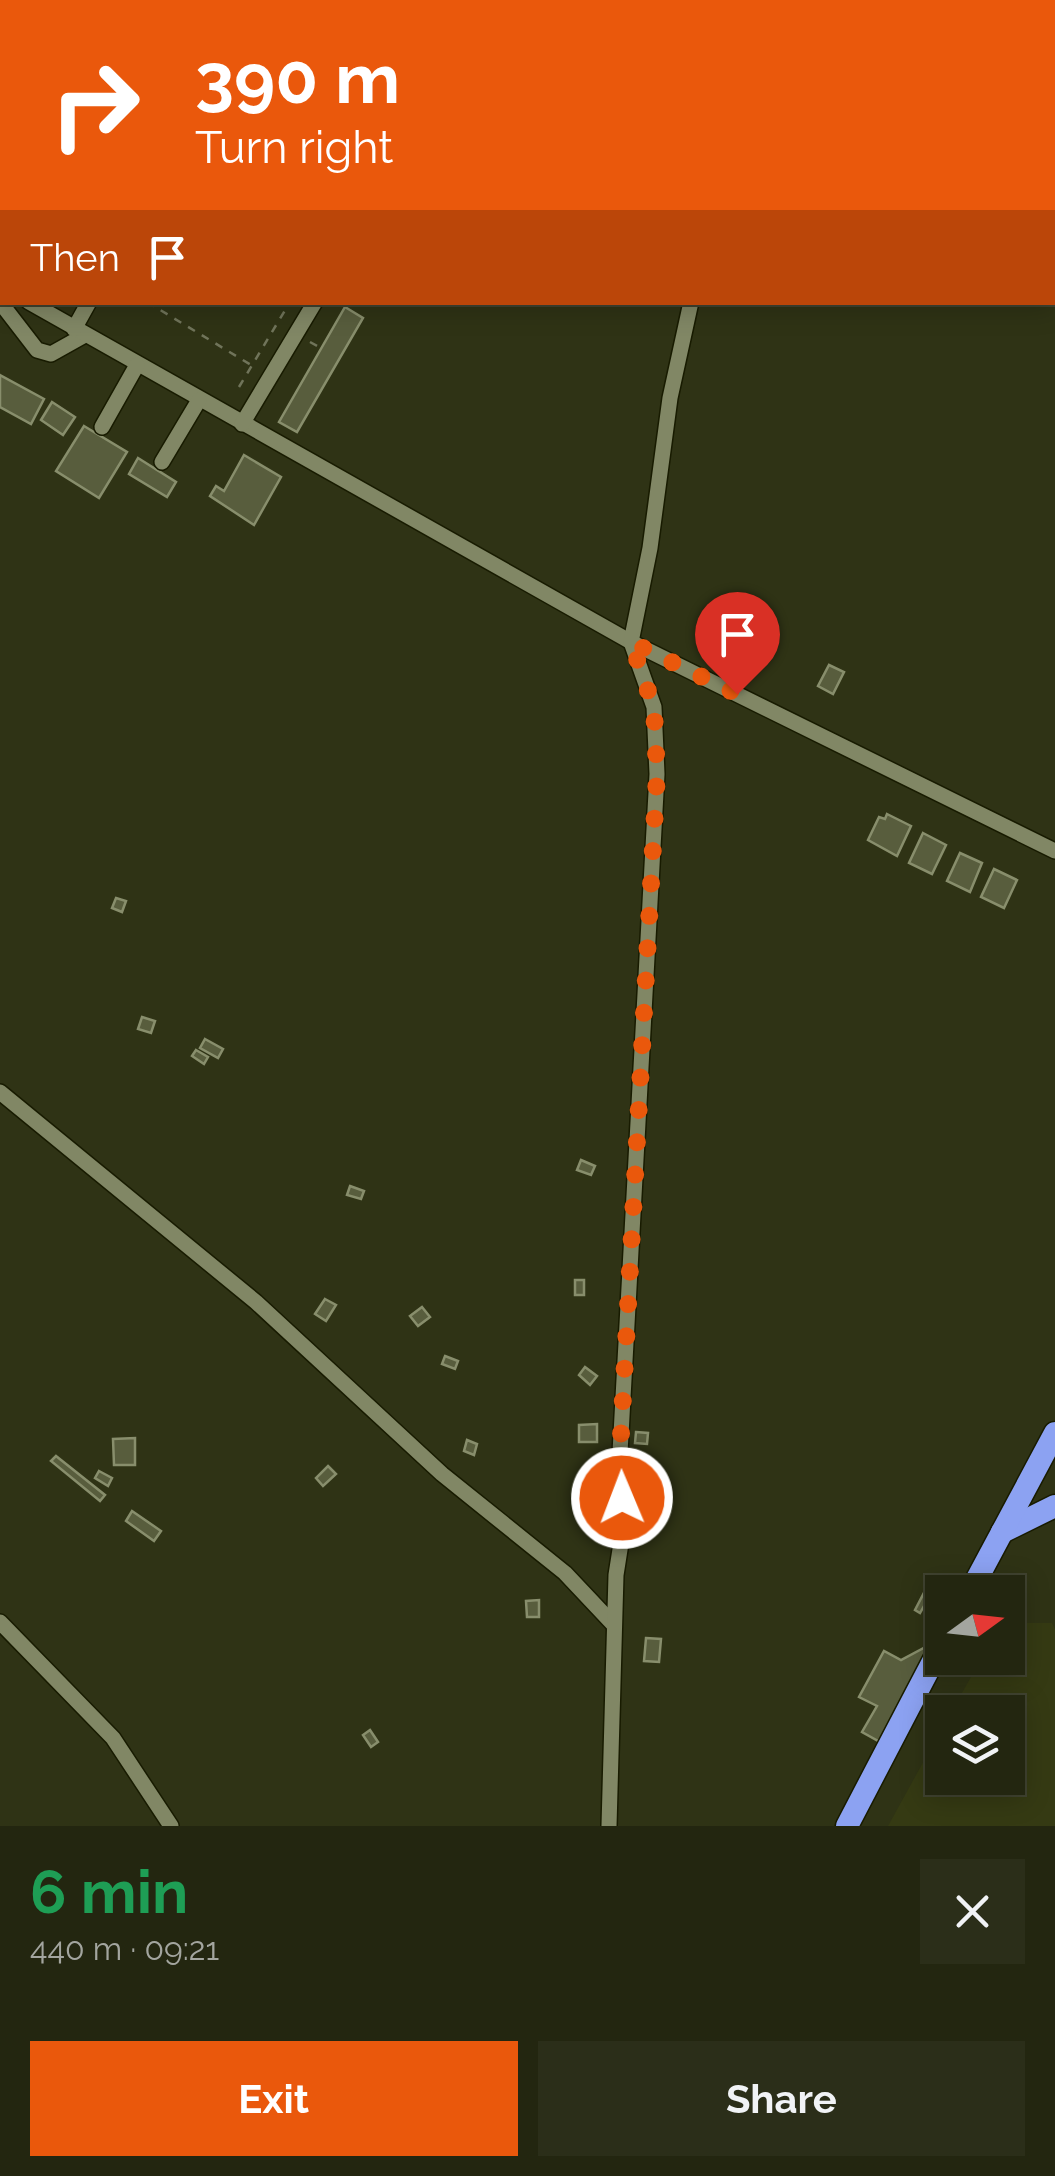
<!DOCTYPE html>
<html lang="en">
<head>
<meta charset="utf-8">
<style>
	body { margin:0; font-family:Raleway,sans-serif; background:#2b2e19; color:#f1f3f6; height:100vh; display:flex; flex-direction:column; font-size:38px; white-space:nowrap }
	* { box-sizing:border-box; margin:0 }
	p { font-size:32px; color:#a3a59f }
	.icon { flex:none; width:55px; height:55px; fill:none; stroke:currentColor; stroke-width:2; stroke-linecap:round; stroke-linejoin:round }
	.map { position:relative; height:1826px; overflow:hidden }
	.drawer { display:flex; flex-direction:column; background:#232610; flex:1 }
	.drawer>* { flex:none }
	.banner { position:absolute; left:0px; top:0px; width:1055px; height:305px; box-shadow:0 5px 25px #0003,0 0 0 2px #404330; background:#ea580c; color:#fff; overflow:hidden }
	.needle { width:65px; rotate:75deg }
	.fabs { position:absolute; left:925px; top:1575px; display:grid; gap:20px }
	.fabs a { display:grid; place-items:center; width:100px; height:100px; border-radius:0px; background:#232610; box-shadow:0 5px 25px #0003,0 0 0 2px #404330; font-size:50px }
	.pin { position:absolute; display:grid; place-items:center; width:85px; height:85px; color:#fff; margin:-102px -42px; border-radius:50% 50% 50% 0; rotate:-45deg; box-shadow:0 0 10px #0007 }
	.pin .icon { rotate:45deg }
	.me { position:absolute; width:110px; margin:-55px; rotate:359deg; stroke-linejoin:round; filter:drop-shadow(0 0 8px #0008) }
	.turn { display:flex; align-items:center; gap:35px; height:210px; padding:0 30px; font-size:45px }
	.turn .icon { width:130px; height:130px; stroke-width:2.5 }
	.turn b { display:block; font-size:70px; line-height:85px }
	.then { display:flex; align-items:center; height:95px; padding:0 30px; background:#0003; gap:20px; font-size:38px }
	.round { display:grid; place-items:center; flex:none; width:105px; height:105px; border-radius:0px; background:#2b2e19 }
	.head { display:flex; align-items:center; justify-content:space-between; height:170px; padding:0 30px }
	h1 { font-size:60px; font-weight:700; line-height:75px; color:#1e9e55 }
	.action { display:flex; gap:20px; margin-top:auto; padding:20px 30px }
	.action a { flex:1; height:115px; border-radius:0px; background:#ea580c; color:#fff; font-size:40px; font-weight:700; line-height:115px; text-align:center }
	.action a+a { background:#2b2e19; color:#f1f3f6 }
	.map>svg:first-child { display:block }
</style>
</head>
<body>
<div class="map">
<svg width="1055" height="1826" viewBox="0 0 1055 1826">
	<rect width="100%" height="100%" fill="#2f3315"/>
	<!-- built -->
	<polygon fill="#353a13" points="1008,1623 1052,1623 1055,1629 1055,1826 888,1826 942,1728 942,1778 1008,1778 1008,1712 951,1712 982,1658 1008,1658"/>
	<!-- building -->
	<g fill="#585d3d" stroke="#888e6c" stroke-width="2.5">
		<polygon points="345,307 363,318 297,432 279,422"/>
		<polygon points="0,375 44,399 31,424 0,407"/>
		<polygon points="52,402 75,417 63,435 41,420"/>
		<polygon points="84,426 127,452 99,498 56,471"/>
		<polygon points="244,455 281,477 254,525 210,496 216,486 224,491"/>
		<polygon points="138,458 176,482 167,497 129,474"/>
		<polygon points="829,665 844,672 833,694 818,686"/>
		<polygon points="887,814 911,826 897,856 868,840 879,817 885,819"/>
		<polygon points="923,833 946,845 932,874 909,863"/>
		<polygon points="960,853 982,863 970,892 947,881"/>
		<polygon points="994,869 1017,880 1004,908 981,897"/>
		<polygon points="116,898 126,901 122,912 112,908"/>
		<polygon points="142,1017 155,1021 151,1033 138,1029"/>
		<polygon points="205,1039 223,1049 218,1058 200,1048"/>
		<polygon points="196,1050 208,1057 204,1064 192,1056"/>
		<polygon points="581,1160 595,1166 591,1175 577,1170"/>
		<polygon points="350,1186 364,1191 361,1199 347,1195"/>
		<rect x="575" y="1280" width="9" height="15"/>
		<polygon points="325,1299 336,1305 326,1321 315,1314"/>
		<polygon points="422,1307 430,1317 418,1326 410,1316"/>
		<polygon points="445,1356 458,1361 455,1369 442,1364"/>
		<polygon points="585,1367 597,1376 590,1385 579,1375"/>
		<polygon points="597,1424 597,1442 579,1442 579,1425"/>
		<polygon points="636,1432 648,1433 647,1444 635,1443"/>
		<polygon points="135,1438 135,1465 114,1465 113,1439"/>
		<polygon points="467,1440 477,1444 474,1455 464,1451"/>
		<polygon points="56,1456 105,1495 100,1501 51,1461"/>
		<polygon points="645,1464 659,1465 657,1496 643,1495"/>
		<polygon points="328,1466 336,1474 323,1486 316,1478"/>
		<polygon points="99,1471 112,1478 108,1486 95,1478"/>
		<polygon points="132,1511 161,1531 154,1541 126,1521"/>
		<polygon points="927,1587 933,1590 920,1613 915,1610"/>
		<polygon points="539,1600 539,1617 527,1617 526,1601"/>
		<polygon points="646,1638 661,1639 659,1662 644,1661"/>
		<polygon points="933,1643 880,1742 862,1732 877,1706 859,1697 884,1651 901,1660"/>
		<polygon points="370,1730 378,1742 371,1747 363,1735"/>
	</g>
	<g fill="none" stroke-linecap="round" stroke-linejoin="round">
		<!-- minor casing -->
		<g stroke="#181b00" stroke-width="18">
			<g id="minor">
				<polyline points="655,0 659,2"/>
				<polyline points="755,2 756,0"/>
				<polyline points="0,285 2,287"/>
				<polyline points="0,302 37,350 51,354 85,335"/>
				<polyline points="29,302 631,642 1055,851"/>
				<polyline points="74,329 89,302"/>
				<polyline points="242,424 315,302"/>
				<polyline points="102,427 137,365"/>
				<polyline points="162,462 199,400"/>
				<polyline points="0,1092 256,1302 442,1474 565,1573 614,1625"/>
				<polyline points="0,1622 113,1738 171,1826"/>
				<polyline points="609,1826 616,1575 624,1524 619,1471 657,774 654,707 631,642 650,548 670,398 691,302"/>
			</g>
		</g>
		<!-- highway casing -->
		<g stroke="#181b00" stroke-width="25">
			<g id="highway">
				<polyline points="1002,1532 1055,1506"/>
				<polyline points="970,1592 1055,1433"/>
				<polyline points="847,1826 942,1644"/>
			</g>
		</g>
		<!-- path -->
		<g stroke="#70745a" stroke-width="2.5" stroke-dasharray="8 8" stroke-linecap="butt">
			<polyline points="147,302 256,368"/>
			<polyline points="310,342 321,348"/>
			<polyline points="239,387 290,302"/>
		</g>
		<!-- minor -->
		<use href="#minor" stroke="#818765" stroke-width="15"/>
		<!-- highway -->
		<use href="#highway" stroke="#8ca2f2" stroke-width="22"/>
	</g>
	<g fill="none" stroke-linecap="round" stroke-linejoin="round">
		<!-- route -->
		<polyline stroke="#ea580c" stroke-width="18" stroke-dasharray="0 32.4" points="622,1498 619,1471 657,774 654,708 631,642 737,694"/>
	</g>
</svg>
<div class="fabs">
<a><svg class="needle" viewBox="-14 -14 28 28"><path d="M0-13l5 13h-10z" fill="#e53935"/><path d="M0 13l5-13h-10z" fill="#a3a59f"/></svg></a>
<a><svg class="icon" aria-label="layers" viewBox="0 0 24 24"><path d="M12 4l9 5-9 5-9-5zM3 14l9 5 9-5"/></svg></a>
</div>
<div class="pin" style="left:737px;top:694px;background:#d93025"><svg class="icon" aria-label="arrive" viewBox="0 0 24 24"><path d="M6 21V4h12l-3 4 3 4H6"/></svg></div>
<svg class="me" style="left:622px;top:1498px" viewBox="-20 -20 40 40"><circle r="17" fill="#ea580c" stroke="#fff" stroke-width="3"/><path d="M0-11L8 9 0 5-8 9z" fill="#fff"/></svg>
<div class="banner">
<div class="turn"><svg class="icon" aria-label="right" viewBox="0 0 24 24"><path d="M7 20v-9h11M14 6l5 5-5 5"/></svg><div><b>390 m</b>Turn right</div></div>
<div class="then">Then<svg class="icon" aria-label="arrive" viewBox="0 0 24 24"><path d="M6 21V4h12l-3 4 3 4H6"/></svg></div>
</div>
</div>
<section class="drawer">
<div class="head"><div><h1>6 min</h1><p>440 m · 09:21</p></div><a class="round"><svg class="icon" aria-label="close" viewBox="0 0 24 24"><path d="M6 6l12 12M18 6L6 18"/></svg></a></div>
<div class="action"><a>Exit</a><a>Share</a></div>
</section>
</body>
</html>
